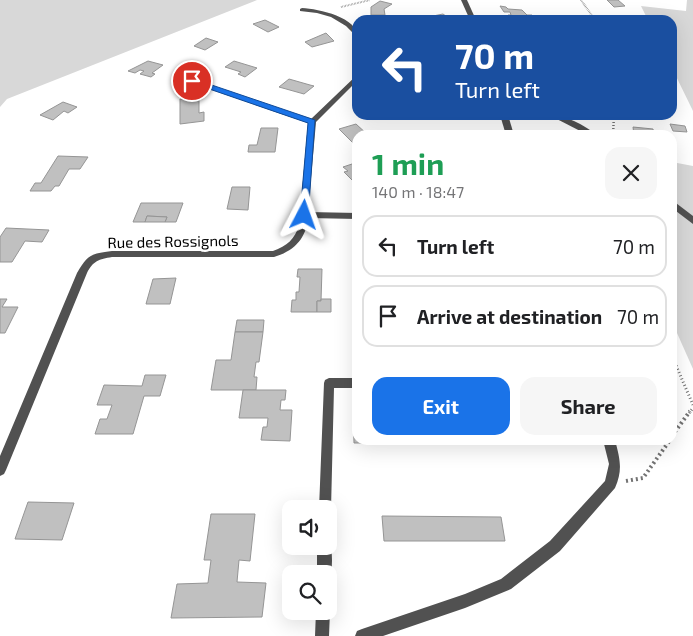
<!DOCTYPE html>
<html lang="en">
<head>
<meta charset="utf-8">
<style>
	body { margin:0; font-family:"Exo 2",sans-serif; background:#f6f6f6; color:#202124; height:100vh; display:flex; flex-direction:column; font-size:19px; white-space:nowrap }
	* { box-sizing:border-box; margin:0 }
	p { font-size:16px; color:#757577 }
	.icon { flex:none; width:28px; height:28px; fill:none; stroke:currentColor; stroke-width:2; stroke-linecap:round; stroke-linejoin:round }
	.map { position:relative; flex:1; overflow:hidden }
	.details { position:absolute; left:352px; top:130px; width:325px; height:315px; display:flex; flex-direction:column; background:#fff; border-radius:15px; box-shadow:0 5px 20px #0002 }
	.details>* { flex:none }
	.hud { position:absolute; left:352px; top:15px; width:325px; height:105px; border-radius:15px; box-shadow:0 5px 20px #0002; background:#1a4fa0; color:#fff; overflow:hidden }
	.buttons { position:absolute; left:282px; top:500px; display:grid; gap:10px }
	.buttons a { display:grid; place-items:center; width:55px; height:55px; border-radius:10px; background:#fff; box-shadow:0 5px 20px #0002; font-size:25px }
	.pin { position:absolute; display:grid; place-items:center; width:42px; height:42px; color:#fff; margin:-21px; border:2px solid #fff; border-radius:50%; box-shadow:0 1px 5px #0007 }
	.me { position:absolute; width:55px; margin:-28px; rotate:4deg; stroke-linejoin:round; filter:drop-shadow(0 0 4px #0008) }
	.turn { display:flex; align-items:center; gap:18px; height:105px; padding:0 20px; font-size:22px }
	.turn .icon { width:65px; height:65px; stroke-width:2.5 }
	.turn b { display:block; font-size:35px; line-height:42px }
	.round { display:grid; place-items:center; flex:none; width:52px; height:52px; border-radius:15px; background:#f6f6f6 }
	.summary { display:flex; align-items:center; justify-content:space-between; height:85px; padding:0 20px }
	h1 { font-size:30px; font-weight:700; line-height:38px; color:#1e9e55 }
	.action { display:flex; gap:10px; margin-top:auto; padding:10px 20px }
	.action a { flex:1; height:58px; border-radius:15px; background:#1a73e8; color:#fff; font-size:20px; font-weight:700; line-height:58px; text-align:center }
	.action a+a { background:#f6f6f6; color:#202124 }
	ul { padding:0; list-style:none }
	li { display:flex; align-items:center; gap:15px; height:62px; margin:0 10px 8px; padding:0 10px; border:2px solid #e0e0e0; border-radius:15px }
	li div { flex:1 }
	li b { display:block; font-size:19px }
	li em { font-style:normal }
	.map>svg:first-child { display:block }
</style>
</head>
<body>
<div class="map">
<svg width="693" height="636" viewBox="0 0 693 636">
	<rect width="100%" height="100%" fill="#fff"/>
	<!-- green -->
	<g fill="#d8d8d8">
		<polygon points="0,0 257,0 7,99 0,107"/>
		<polygon points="687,0 693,0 693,111 673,70 672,20 648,20 641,6 686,11"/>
		<polygon points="672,162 693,166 693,369 673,324"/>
	</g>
	<!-- building -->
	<g fill="#c0c0c0" stroke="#959595">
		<polygon points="607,0 618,0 625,6 614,7"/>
		<polygon points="380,1 392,4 384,9 385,15 371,15 371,7"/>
		<polygon points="500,6 506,7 508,9 522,10 527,15 532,15 534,20 510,20 508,15 511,15 510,12 504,12"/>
		<polygon points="443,14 450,19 431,20 436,19 433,16"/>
		<polygon points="265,20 279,27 268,32 253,24"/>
		<polygon points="326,33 334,41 312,47 305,42"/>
		<polygon points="206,38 218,42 205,50 194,46"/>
		<polygon points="148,61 163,65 152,73 155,74 151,77 140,74 144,71 140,70 135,73 128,71"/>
		<polygon points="234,61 257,68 245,77 238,74 241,72 225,67"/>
		<polygon points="289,79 310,85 314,86 304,94 279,87"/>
		<polygon points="199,97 199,113 204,112 204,121 180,124 180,99"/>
		<polygon points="63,102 77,107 68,113 64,111 53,120 40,115"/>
		<polygon points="356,124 368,135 358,135 358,143 354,144 339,129"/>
		<polygon points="670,124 685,126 687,132 673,131"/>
		<polygon points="633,127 653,129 654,135 634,135"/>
		<polygon points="261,128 278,128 275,152 248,152 249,145 257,145"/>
		<polygon points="471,131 486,131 487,135 472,135"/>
		<polygon points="58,156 88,157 80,169 69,169 59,186 55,186 51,191 30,191 35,183 41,183"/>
		<polygon points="358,162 358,186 344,172 348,171 343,167"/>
		<polygon points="232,187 250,187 248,210 227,209"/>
		<polygon points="141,203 183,203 176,222 165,222 167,217 147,216 145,222 133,222"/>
		<polygon points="147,216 167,217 165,222 145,222"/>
		<polygon points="6,228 49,230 42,242 25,241 12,262 0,262 0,237"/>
		<polygon points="298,269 322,269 321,301 317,301 317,312 291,312 292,300 296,300 296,292 299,292 300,277 297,277"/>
		<polygon points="176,278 170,304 146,304 153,279"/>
		<polygon points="0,299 7,299 2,307 18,307 5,333 0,333"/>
		<polygon points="321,299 331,299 331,312 317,312 317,301 321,301"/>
		<polygon points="237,320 264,320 263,332 235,332"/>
		<polygon points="235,332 263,332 259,362 256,362 254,377 257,377 256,390 211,390 216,360 231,360"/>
		<polygon points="145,375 166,375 160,396 144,396 133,434 95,434 100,419 107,419 112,405 97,405 104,385 142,386"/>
		<polygon points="243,390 286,390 285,400 281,400 280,410 292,410 290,441 261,440 263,427 267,427 268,418 239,418"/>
		<polygon points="353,410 358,410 358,440 500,440 500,442 354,443"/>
		<polygon points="28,502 74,503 62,540 15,539"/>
		<polygon points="211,514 255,514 250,561 239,560 237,582 266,583 262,617 171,618 177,584 208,583 211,560 204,560"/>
		<polygon points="382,516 501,517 505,541 384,541"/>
	</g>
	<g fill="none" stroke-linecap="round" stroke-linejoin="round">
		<!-- path-far3 -->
		<g stroke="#737373" stroke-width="2" stroke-dasharray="0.5 1" stroke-linecap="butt">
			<polyline points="581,0 595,20"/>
			<polyline points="341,7 370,0"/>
		</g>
		<!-- path-far2 -->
		<polyline stroke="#737373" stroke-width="2.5" stroke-dasharray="1 2" stroke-linecap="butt" points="613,135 614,115"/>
		<!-- path-far1 -->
		<g stroke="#737373" stroke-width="3" stroke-dasharray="1 2.5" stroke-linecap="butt">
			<polyline points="672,356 693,405"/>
			<polyline points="689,413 693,408"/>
		</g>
		<!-- path -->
		<g stroke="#737373" stroke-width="4" stroke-dasharray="2 3" stroke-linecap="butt">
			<polyline points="672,436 690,411"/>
			<polyline points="626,481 643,478 670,440"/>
		</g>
		<!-- street -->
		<g fill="#515151" fill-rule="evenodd">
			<polygon points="461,0 467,0 476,20 470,20"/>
			<path d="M302 8C319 9 358 17 358 38L346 26 331 17 317 13 300 11V9Z"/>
			<path d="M198 74 203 75 196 81 311 119 358 74V80L316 122 308 212 358 213V219L308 218C306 239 294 251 274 257H112C99 259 93 261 87 273L6 470 4 474 0 476V456L77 273C88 254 91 254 112 251H273C287 246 295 239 299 225L308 123 189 82V80Z"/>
			<polygon points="500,115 508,115 514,135 506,135"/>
			<path d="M549 115C566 115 584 125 597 135H588Z"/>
			<polygon points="672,200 693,216 693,224 672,208"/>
			<polygon points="329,378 358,378 358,388 334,388 331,509 329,514 329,509 319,509 324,383 325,380"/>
			<path d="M603 440H615C620 459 623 470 615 488L560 551 511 589 465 608 383 636H355L357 631 362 629 465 594 501 579 550 541 605 481 609 464Z"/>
			<path d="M329 541C333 551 333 570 329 579V574H317V546H329Z"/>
			<polygon points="329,608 330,611 329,636 315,636 316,611 329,611"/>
		</g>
	</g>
	<!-- route -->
	<polygon fill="#1a73e8" stroke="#114b97" points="189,79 194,79 315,120 308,218 304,219 300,215 308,123 189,82"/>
	<g text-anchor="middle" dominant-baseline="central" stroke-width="5" stroke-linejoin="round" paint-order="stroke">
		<!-- street labels -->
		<g font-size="15" fill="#000" stroke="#fff">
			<text transform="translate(173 241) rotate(-1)">Rue des Rossignols</text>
		</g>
	</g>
</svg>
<div class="buttons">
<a><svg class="icon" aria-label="sound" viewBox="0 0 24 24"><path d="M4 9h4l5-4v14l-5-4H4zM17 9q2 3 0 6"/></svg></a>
<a><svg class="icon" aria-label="search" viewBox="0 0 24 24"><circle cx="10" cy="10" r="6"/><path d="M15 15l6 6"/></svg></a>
</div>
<div class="pin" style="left:192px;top:81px;background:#d93025"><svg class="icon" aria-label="arrive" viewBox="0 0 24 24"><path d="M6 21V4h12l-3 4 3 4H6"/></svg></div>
<svg class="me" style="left:304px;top:215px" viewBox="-20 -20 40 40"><path d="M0-17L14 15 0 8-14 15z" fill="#1a73e8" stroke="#fff" stroke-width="4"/></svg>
<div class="hud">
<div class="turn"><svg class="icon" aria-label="left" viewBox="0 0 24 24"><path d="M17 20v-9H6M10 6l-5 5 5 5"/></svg><div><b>70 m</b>Turn left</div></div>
</div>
<section class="details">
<div class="summary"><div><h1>1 min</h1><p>140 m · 18:47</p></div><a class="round"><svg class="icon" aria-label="close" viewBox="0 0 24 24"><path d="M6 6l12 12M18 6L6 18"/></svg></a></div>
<ul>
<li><svg class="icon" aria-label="left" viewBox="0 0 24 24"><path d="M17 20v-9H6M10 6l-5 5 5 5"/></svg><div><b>Turn left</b></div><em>70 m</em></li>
<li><svg class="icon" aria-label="arrive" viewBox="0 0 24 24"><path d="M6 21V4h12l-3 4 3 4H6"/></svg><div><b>Arrive at destination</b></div><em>70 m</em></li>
</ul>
<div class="action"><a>Exit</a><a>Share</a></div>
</section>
</div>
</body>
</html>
